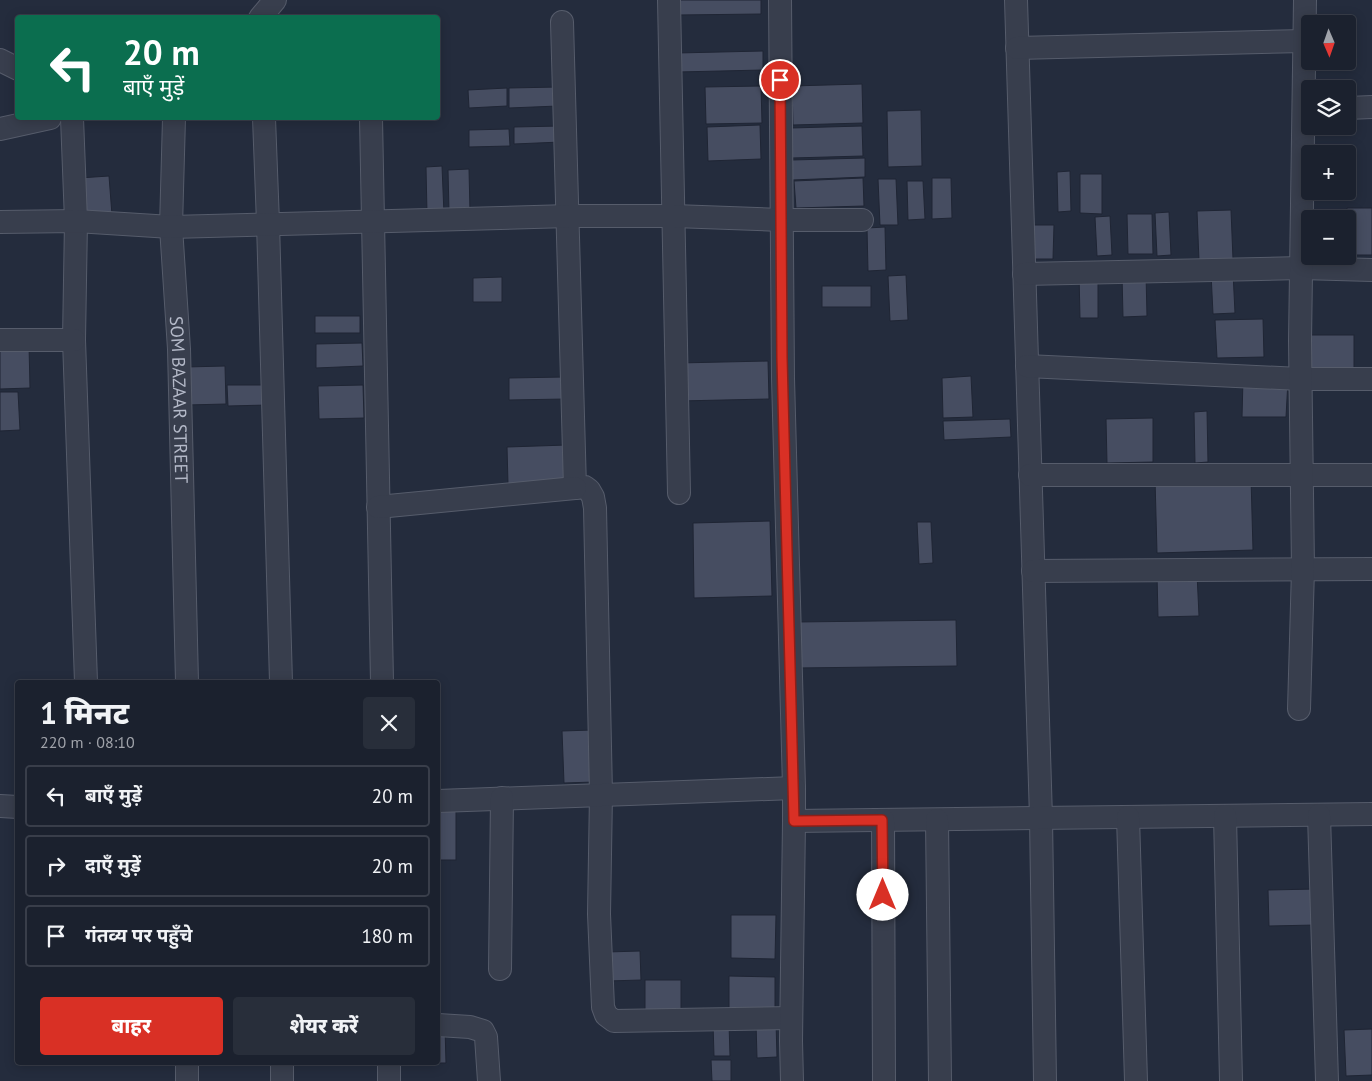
<!DOCTYPE html>
<html lang="hi">
<head>
<meta charset="utf-8">
<style>
	body { margin:0; font-family:"PT Sans","Noto Sans Devanagari",sans-serif; background:#282e3a; color:#f1f3f6; height:100vh; display:flex; flex-direction:column; font-size:19px; white-space:nowrap }
	* { box-sizing:border-box; margin:0 }
	p { font-size:16px; color:#a0a3aa }
	.icon { flex:none; width:28px; height:28px; fill:none; stroke:currentColor; stroke-width:2; stroke-linecap:round; stroke-linejoin:round }
	.map { position:relative; flex:1; overflow:hidden }
	.panel { position:absolute; left:15px; top:680px; width:425px; height:385px; display:flex; flex-direction:column; background:#1b212e; border-radius:5px; box-shadow:0 2px 12px #0003,0 0 0 1px #393e4a }
	.panel>* { flex:none }
	.top-card { position:absolute; left:15px; top:15px; width:425px; height:105px; border-radius:5px; box-shadow:0 2px 12px #0003,0 0 0 1px #393e4a; background:#0b6e4f; color:#fff; overflow:hidden }
	.needle { width:32px; rotate:178deg }
	.buttons { position:absolute; left:1301px; top:15px; display:grid; gap:10px }
	.buttons a { display:grid; place-items:center; width:55px; height:55px; border-radius:5px; background:#1b212e; box-shadow:0 2px 12px #0003,0 0 0 1px #393e4a; font-size:25px }
	.pin { position:absolute; display:grid; place-items:center; width:42px; height:42px; color:#fff; margin:-21px; border:2px solid #fff; border-radius:50%; box-shadow:0 1px 5px #0007 }
	.me { position:absolute; width:55px; margin:-28px; rotate:0deg; stroke-linejoin:round; filter:drop-shadow(0 0 4px #0008) }
	.turn { display:flex; align-items:center; gap:18px; height:105px; padding:0 25px; font-size:22px }
	.turn .icon { width:65px; height:65px; stroke-width:2.5 }
	.turn b { display:block; font-size:35px; line-height:42px }
	.round { display:grid; place-items:center; flex:none; width:52px; height:52px; border-radius:5px; background:#282e3a }
	.overview { display:flex; align-items:center; justify-content:space-between; height:85px; padding:0 25px }
	h1 { font-size:30px; font-weight:800; line-height:38px }
	.primary-button { display:flex; gap:10px; margin-top:auto; padding:10px 25px }
	.primary-button a { flex:1; height:58px; border-radius:5px; background:#d93025; color:#fff; font-size:20px; font-weight:800; line-height:58px; text-align:center }
	.primary-button a+a { background:#282e3a; color:#f1f3f6 }
	ul { padding:0; list-style:none }
	li { display:flex; align-items:center; gap:15px; height:62px; margin:0 10px 8px; padding:0 15px; border:2px solid #393e4a; border-radius:5px }
	li div { flex:1 }
	li b { display:block; font-size:19px }
	li em { font-style:normal }
	.map>svg:first-child { display:block }
</style>
</head>
<body>
<div class="map">
<svg width="1372" height="1081" viewBox="0 0 1372 1081">
	<rect width="100%" height="100%" fill="#242c3d"/>
	<!-- building -->
	<g fill="#464d61" stroke="#1f2534">
		<polygon points="678,0 761,0 761,14 678,15"/>
		<polygon points="763,51 763,70 678,72 677,53"/>
		<polygon points="862,84 863,123 793,125 792,86"/>
		<polygon points="761,86 762,123 706,124 705,87"/>
		<polygon points="558,87 558,106 509,108 509,88"/>
		<polygon points="507,88 507,106 469,108 468,90"/>
		<polygon points="921,110 922,166 888,167 887,111"/>
		<polygon points="760,125 761,159 708,161 707,127"/>
		<polygon points="560,126 561,142 514,144 514,127"/>
		<polygon points="862,126 863,156 792,158 791,128"/>
		<polygon points="509,129 510,146 469,147 469,130"/>
		<polygon points="865,158 865,177 792,180 792,160"/>
		<polygon points="442,166 444,214 427,214 426,167"/>
		<polygon points="469,169 470,212 449,212 448,170"/>
		<polygon points="1070,171 1071,211 1058,212 1057,172"/>
		<polygon points="1080,174 1102,174 1102,214 1080,213"/>
		<polygon points="109,176 112,215 81,217 79,178"/>
		<polygon points="863,178 864,206 796,208 794,181"/>
		<polygon points="932,178 951,178 952,218 932,219"/>
		<polygon points="878,179 896,179 898,225 880,225"/>
		<polygon points="907,181 923,181 925,219 908,220"/>
		<polygon points="1347,208 1372,208 1372,255 1348,255"/>
		<polygon points="1231,210 1233,259 1199,261 1197,211"/>
		<polygon points="1169,212 1171,255 1157,256 1155,213"/>
		<polygon points="1127,214 1152,214 1153,254 1128,254"/>
		<polygon points="1110,216 1112,255 1097,256 1095,217"/>
		<polygon points="1030,225 1054,225 1053,259 1031,259"/>
		<polygon points="885,227 886,270 868,271 867,228"/>
		<polygon points="1233,272 1235,313 1213,314 1211,273"/>
		<polygon points="1079,274 1098,274 1098,318 1080,318"/>
		<polygon points="1146,274 1147,316 1123,317 1122,275"/>
		<polygon points="906,275 908,320 890,321 888,276"/>
		<polygon points="502,277 502,302 473,302 473,278"/>
		<rect x="822" y="286" width="49" height="21"/>
		<rect x="315" y="316" width="45" height="17"/>
		<polygon points="1263,319 1264,357 1217,358 1215,320"/>
		<rect x="1306" y="335" width="48" height="36"/>
		<polygon points="362,343 363,366 316,368 316,344"/>
		<polygon points="29,345 30,388 0,389 0,346"/>
		<polygon points="768,361 769,399 679,401 678,363"/>
		<polygon points="225,366 226,404 187,405 186,367"/>
		<polygon points="971,376 973,417 943,418 942,378"/>
		<polygon points="564,377 565,399 509,400 509,378"/>
		<polygon points="1243,379 1288,380 1286,417 1242,417"/>
		<polygon points="227,385 268,385 268,405 228,406"/>
		<polygon points="363,385 364,418 319,419 318,386"/>
		<polygon points="0,392 18,392 20,430 0,431"/>
		<polygon points="1207,411 1208,462 1195,463 1194,412"/>
		<polygon points="1153,418 1153,462 1107,463 1106,419"/>
		<polygon points="1010,419 1011,437 944,440 943,421"/>
		<polygon points="567,445 568,481 508,484 507,447"/>
		<polygon points="1251,477 1253,550 1157,553 1155,479"/>
		<polygon points="770,521 772,596 694,598 693,523"/>
		<polygon points="917,522 931,522 933,563 919,564"/>
		<polygon points="1197,573 1199,616 1158,617 1157,575"/>
		<polygon points="956,620 957,666 797,668 797,622"/>
		<polygon points="592,730 594,782 564,783 562,731"/>
		<rect x="438" y="805" width="18" height="55"/>
		<polygon points="1316,889 1316,925 1269,926 1268,890"/>
		<polygon points="731,915 776,915 775,959 731,958"/>
		<polygon points="640,951 641,980 608,981 607,952"/>
		<polygon points="729,976 775,977 775,1012 729,1012"/>
		<rect x="645" y="980" width="36" height="36"/>
		<polygon points="776,1022 777,1057 757,1058 756,1023"/>
		<polygon points="713,1023 729,1023 730,1056 714,1056"/>
		<polygon points="438,1027 445,1027 446,1063 425,1063 438,1062"/>
		<polygon points="1372,1029 1372,1075 1346,1076 1344,1030"/>
		<polygon points="711,1060 731,1060 731,1081 712,1081"/>
	</g>
	<g fill="none" stroke-linecap="round" stroke-linejoin="round">
		<!-- street casing -->
		<g stroke="#565c6b" stroke-width="24">
			<g id="street">
				<polyline points="669,0 679,493"/>
				<polyline points="780,0 783,378 794,788"/>
				<polyline points="1016,0 1041,818 1045,1081"/>
				<polyline points="260,18 275,0"/>
				<polyline points="562,22 575,488 585,487 589,490 593,497 595,508 601,794 599,914 603,1007 606,1015 614,1021 791,1018"/>
				<polyline points="1017,48 1304,41"/>
				<polyline points="0,60 18,69"/>
				<polyline points="1348,108 1372,107"/>
				<polyline points="72,118 76,221 74,340 86,682"/>
				<path id="s1" d="M174 118 171 227 179 349 187 682"/>
				<polyline points="264,118 268,223 281,682"/>
				<polyline points="371,118 382,682"/>
				<polyline points="0,129 50,118"/>
				<polyline points="0,222 76,221 171,227 569,216 674,216 781,220 862,220"/>
				<polyline points="1024,274 1301,268 1372,270"/>
				<polyline points="0,340 74,340"/>
				<polyline points="1027,366 1300,379 1372,379"/>
				<polyline points="1030,475 1372,475"/>
				<polyline points="378,507 575,488"/>
				<polyline points="1033,571 1372,569"/>
				<polyline points="1299,709 1303,569 1300,341 1305,0"/>
				<polyline points="438,801 794,788 794,821 1372,814"/>
				<polyline points="0,806 18,807"/>
				<polyline points="1319,815 1327,1081"/>
				<polyline points="1225,816 1231,1081"/>
				<polyline points="1128,817 1136,1081"/>
				<polyline points="883,820 884,1081"/>
				<polyline points="937,820 940,1081"/>
				<polyline points="500,969 502,798"/>
				<polyline points="438,1025 470,1027 483,1031 486,1037 489,1081"/>
				<polyline points="187,1081 187,1062"/>
				<polyline points="282,1081 282,1062"/>
				<polyline points="389,1081 389,1062"/>
				<polyline points="792,1081 791,1041 794,821"/>
			</g>
		</g>
		<!-- street -->
		<use href="#street" stroke="#383e4d" stroke-width="22"/>
	</g>
	<g fill="none" stroke-linecap="round" stroke-linejoin="round">
		<!-- route casing -->
		<g stroke="#8d1f18" stroke-width="12">
			<polyline id="route" points="780,80 782,358 794,821 882,820 883,895"/>
		</g>
		<!-- route -->
		<use href="#route" stroke="#d93025" stroke-width="9"/>
	</g>
	<g text-anchor="middle" dominant-baseline="central" stroke-width="5" stroke-linejoin="round" paint-order="stroke">
		<!-- street labels -->
		<g font-size="18" fill="#b4b9c8" stroke="#1d2332">
			<text stroke="none"><textPath href="#s1" startOffset="282">SOM BAZAAR STREET</textPath></text>
		</g>
	</g>
</svg>
<div class="buttons">
<a><svg class="needle" viewBox="-14 -14 28 28"><path d="M0-13l5 13h-10z" fill="#e53935"/><path d="M0 13l5-13h-10z" fill="#a0a3aa"/></svg></a>
<a><svg class="icon" aria-label="layers" viewBox="0 0 24 24"><path d="M12 4l9 5-9 5-9-5zM3 14l9 5 9-5"/></svg></a>
<a>+</a>
<a>−</a>
</div>
<div class="pin" style="left:780px;top:80px;background:#d93025"><svg class="icon" aria-label="arrive" viewBox="0 0 24 24"><path d="M6 21V4h12l-3 4 3 4H6"/></svg></div>
<svg class="me" style="left:883px;top:895px" viewBox="-20 -20 40 40"><circle r="19" fill="#fff"/><path d="M0-13L10 11 0 6-10 11z" fill="#d93025"/></svg>
<div class="top-card">
<div class="turn"><svg class="icon" aria-label="left" viewBox="0 0 24 24"><path d="M17 20v-9H6M10 6l-5 5 5 5"/></svg><div><b>20 m</b>बाएँ मुड़ें</div></div>
</div>
<section class="panel">
<div class="overview"><div><h1>1 मिनट</h1><p>220 m · 08:10</p></div><a class="round"><svg class="icon" aria-label="close" viewBox="0 0 24 24"><path d="M6 6l12 12M18 6L6 18"/></svg></a></div>
<ul>
<li><svg class="icon" aria-label="left" viewBox="0 0 24 24"><path d="M17 20v-9H6M10 6l-5 5 5 5"/></svg><div><b>बाएँ मुड़ें</b></div><em>20 m</em></li>
<li><svg class="icon" aria-label="right" viewBox="0 0 24 24"><path d="M7 20v-9h11M14 6l5 5-5 5"/></svg><div><b>दाएँ मुड़ें</b></div><em>20 m</em></li>
<li><svg class="icon" aria-label="arrive" viewBox="0 0 24 24"><path d="M6 21V4h12l-3 4 3 4H6"/></svg><div><b>गंतव्य पर पहुँचे</b></div><em>180 m</em></li>
</ul>
<div class="primary-button"><a>बाहर</a><a>शेयर करें</a></div>
</section>
</div>
</body>
</html>
